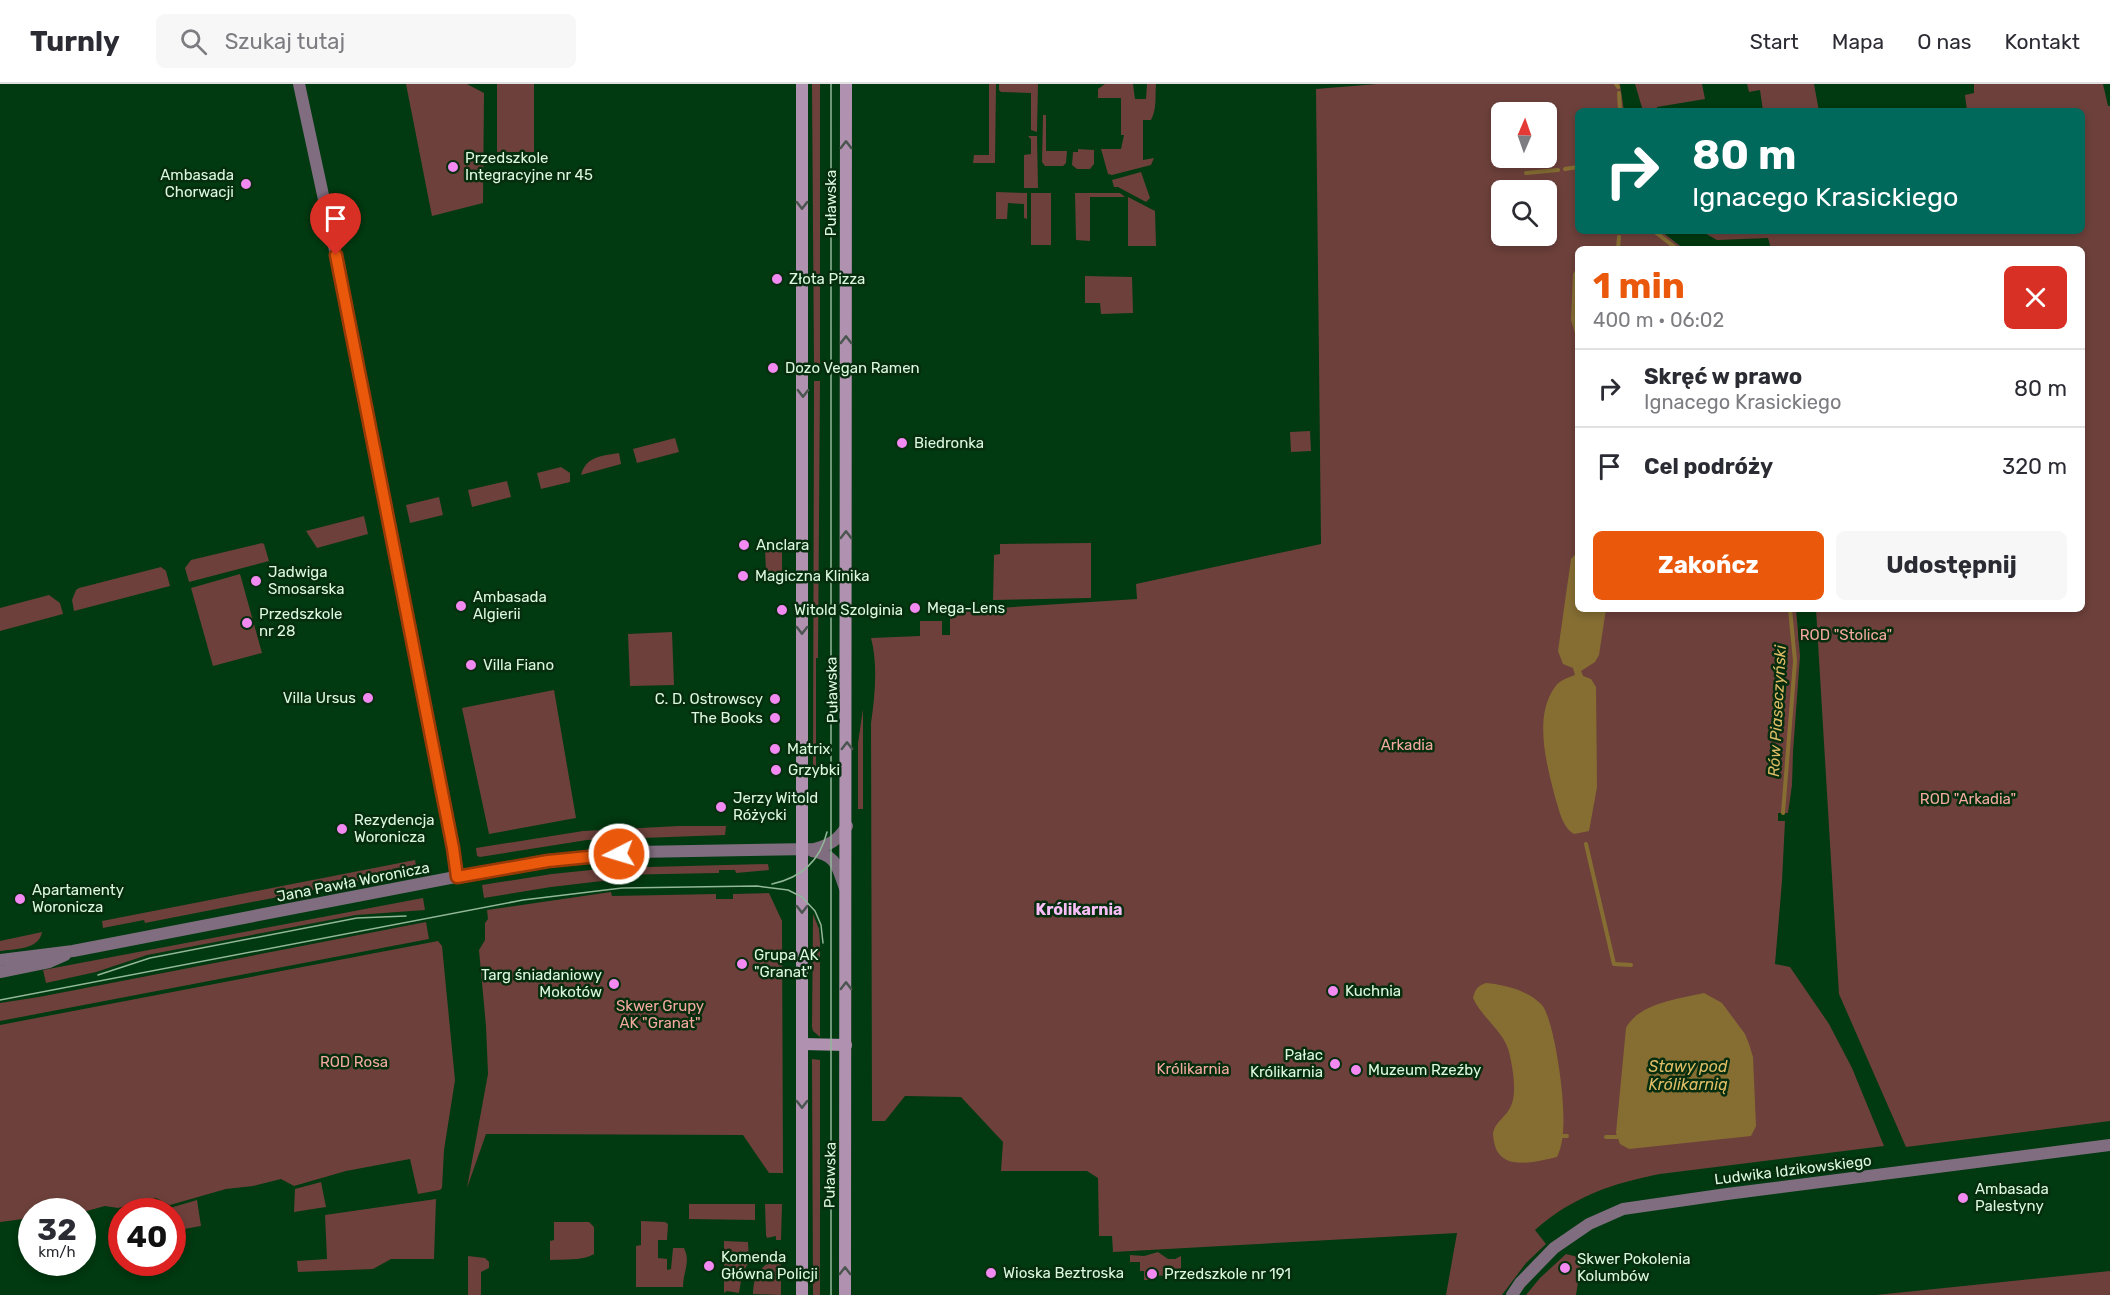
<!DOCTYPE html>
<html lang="pl">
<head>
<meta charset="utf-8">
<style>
	body { margin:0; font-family:Rubik,sans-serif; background:#f7f7f7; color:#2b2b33; height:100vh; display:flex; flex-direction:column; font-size:22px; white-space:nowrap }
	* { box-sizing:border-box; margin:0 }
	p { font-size:20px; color:#7c7c81 }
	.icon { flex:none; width:33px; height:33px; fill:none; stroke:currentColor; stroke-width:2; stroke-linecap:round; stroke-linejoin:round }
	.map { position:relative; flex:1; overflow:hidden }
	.panel { position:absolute; left:1575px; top:162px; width:510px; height:366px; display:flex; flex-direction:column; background:#fff; border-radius:9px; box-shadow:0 3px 9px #0003 }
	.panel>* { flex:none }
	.guide { position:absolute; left:1575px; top:24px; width:510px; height:126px; border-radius:9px; box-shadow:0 3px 9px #0003; background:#00695c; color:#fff; overflow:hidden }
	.needle { width:39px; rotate:2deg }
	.controls { position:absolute; left:1491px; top:18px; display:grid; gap:12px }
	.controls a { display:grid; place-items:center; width:66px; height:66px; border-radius:9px; background:#fff; box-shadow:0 3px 9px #0003; font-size:30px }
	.speed { position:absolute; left:18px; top:1114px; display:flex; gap:12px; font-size:30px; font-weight:700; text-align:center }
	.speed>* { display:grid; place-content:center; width:78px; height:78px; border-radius:50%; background:#fff; box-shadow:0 3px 9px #0003; line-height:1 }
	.speed small { font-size:15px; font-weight:400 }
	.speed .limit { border:9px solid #d22; background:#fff; color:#111 }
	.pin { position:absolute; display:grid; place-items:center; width:51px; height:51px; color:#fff; margin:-62px -26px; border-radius:50% 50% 50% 0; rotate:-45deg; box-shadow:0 0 6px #0007 }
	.pin .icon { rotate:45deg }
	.me { position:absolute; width:66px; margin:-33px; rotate:265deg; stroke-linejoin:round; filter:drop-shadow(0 0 4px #0008) }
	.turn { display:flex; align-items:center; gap:21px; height:126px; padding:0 18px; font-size:27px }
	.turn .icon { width:78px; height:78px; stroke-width:2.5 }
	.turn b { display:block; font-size:42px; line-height:51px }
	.round { display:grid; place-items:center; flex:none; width:63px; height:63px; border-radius:9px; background:#f7f7f7 }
	.headline { display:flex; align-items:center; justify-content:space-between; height:102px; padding:0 18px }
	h1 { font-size:36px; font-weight:700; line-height:45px; color:#ea580c }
	.action { display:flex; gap:12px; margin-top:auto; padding:12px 18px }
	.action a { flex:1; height:69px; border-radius:9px; background:#ea580c; color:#fff; font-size:24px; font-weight:700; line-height:69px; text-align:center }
	.action a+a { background:#f7f7f7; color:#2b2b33 }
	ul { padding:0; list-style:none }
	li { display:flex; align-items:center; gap:18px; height:78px; padding:0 18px; border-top:2px solid #e1e1e2 }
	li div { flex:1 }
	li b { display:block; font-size:22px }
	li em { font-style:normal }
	header { display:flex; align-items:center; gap:36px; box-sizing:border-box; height:84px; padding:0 30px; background:#fff; border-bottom:2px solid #e1e1e2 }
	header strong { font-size:28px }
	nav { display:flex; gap:33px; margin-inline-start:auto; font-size:21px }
	.search { width:420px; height:54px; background:#f7f7f7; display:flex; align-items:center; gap:15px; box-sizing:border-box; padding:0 21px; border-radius:9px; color:#7c7c81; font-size:22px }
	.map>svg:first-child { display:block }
</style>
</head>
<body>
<header>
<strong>Turnly</strong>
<div class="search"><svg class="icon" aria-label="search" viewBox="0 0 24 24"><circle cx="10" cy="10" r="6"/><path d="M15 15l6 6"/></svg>Szukaj tutaj</div>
<nav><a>Start</a><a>Mapa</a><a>O nas</a><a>Kontakt</a></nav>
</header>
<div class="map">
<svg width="2110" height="1211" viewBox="0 0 2110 1211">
	<rect width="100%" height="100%" fill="#013910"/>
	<!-- green -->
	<g fill="#6d403b" fill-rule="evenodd">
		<polygon points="406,0 467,0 484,9 483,119 432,132"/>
		<rect x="497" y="0" width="37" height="68"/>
		<polygon points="812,0 820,0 820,283 814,283"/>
		<polygon points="989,0 996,0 995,79 973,79 974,71 989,71"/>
		<polygon points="999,0 1038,0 1037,48 1031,46 1031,9 1001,8 999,6"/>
		<path d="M1105 0H1133L1135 15H1146L1147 0H1156C1155 13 1157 25 1151 36H1143V76L1154 74 1151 81 1112 91 1108 90 1101 65H1121L1124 51H1121V14H1098V5Z"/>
		<path d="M1377 0H1620L1624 27H1578V147H1661L1684 165H1578V525H1796L1800 572 1793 668 1792 701 1788 729H1778V737H1785L1782 797 1775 880 1790 883 1829 940 1852 984 1884 1062 1660 1090C1613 1099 1572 1113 1535 1146L1546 1160 1526 1179 1502 1211H1446L1457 1149 1113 1168 1112 1152H1099L1098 1094 1087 1087H1001L1003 1058 961 1013 905 1012 885 1037H872L871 639C875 612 878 580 871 554L920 552V537H942V551H950V527L1137 515 1136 500 1321 460 1316 5ZM1502 28H1546V74H1502ZM1502 106H1546V152H1502Z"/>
		<polygon points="1635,0 1702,0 1705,15 1657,23 1657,27 1643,27"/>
		<polygon points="1747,0 1814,0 1819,27 1763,27 1760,6 1749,8"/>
		<polygon points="1974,0 2103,0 2108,22 2110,22 2110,1037 1906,1063 1839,910 1816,525 2082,525 2082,165 1771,165 1768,154 1717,156 1701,147 2082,147 2082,27 1967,27 1965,11 1974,9"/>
		<polygon points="1043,31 1046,31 1046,67 1067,67 1066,79 1063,82 1045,82 1042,78"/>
		<polygon points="1028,52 1037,52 1038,104 1024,104 1024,71 1031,70 1031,55"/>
		<polygon points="1078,65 1094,66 1094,80 1090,85 1077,85 1072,81 1073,68 1078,68"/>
		<polygon points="1141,88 1150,114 1146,118 1118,103 1114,103 1112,96"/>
		<polygon points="996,108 1027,109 1027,135 1024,134 1024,120 1008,119 1007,135 996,135"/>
		<rect x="1031" y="109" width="20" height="52"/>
		<polygon points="1075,109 1120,109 1125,113 1090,113 1090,157 1076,156"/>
		<polygon points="1128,113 1155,127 1156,162 1128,162"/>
		<polygon points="1085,192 1132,193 1133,229 1101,230 1100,219 1085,219"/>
		<polygon points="814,297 820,297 818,574 816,574 816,693 813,693"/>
		<polygon points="1310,347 1311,367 1291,368 1290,348"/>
		<polygon points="675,354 679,368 637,379 633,365"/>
		<path d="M619 369 621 380 581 391C586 372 602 372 619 369Z"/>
		<polygon points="561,383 570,389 570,398 541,405 537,389"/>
		<polygon points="507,397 511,413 472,423 468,406"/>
		<polygon points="439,413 443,431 410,439 406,421"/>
		<polygon points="364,432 368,450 317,464 306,447"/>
		<polygon points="262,459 264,460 269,477 189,498 185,484 191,476"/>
		<polygon points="1091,459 1091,514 993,516 994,471 1000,470 1000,460"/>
		<polygon points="782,460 782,491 766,487 765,466 771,461"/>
		<polygon points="161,483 166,487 170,502 74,527 72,516 76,506 79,504"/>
		<polygon points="240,490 262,569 213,582 191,504"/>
		<polygon points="49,511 60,519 63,530 0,547 0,524"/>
		<polygon points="672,548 674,601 630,602 628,550"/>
		<polygon points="554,606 576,734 489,750 462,624"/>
		<polygon points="863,625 863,725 858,725 858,659"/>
		<polygon points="679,742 726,742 725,751 587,756 480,773 477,772 476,764 583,747"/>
		<polygon points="415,776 417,786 145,839 144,836 103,844 102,837"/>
		<polygon points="768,780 769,786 736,789 735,786 719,786 719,789 611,791 611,796 551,803 484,814 482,801 552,790 610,784"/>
		<polygon points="611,808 612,812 716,810 716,815 733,815 733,810 769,809 782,837 783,1089 769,1089 743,1051 486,1050 467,1104 488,990 486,942 479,866 485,856 485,839 488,835 487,826"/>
		<polygon points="423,814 425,826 356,831 147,871 96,888 46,899 43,886"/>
		<polygon points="813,830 819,845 820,859 820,953 813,947 812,943"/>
		<polygon points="426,838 429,855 0,937 0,919 39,913"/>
		<path d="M42 848C39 866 14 865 0 867V857Z"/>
		<polygon points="438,857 442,862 455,996 444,1066 442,1104 440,1106 418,1110 410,1075 346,1087 294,1102 281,1095 253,1102 226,1105 170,1121 156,1114 118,1124 105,1122 83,1128 32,1128 31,1134 0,1138 0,941"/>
		<polygon points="812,975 820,976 820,1211 813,1211"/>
		<polygon points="321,1098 326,1123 294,1128 295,1105"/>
		<polygon points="436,1115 434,1175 391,1175 373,1185 298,1188 297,1177 327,1175 325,1131"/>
		<polygon points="197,1116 201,1142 173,1147 172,1128 170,1128 170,1124"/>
		<polygon points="689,1120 755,1120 755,1136 689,1135"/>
		<polygon points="765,1120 782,1120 781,1156 776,1156 776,1152 767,1154 766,1151"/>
		<path d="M641 1137 665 1138 668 1140 667 1156H658V1174L667 1175V1186L671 1185 673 1164H684C691 1178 683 1188 683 1203H636V1162L641 1161Z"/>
		<path d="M554 1138H589L594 1143V1170C583 1177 564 1175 550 1176V1157L554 1156Z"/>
		<polygon points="724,1157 748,1158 749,1177 742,1191 739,1209 727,1207 724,1209"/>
		<polygon points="1158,1168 1168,1175 1175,1175 1181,1172 1181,1191 1152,1192 1152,1196 1144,1196 1144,1187 1140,1187 1140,1178 1130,1178 1130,1171 1144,1172"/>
		<polygon points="1566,1170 1582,1174 1576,1211 1526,1211 1540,1194"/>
		<polygon points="468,1172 485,1174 489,1178 489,1184 481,1188 481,1211 468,1211"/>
		<path d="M781 1175V1211L753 1210C753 1191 762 1178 781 1175Z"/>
		<polygon points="2110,1187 2110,1211 1876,1211"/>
	</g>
	<!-- water -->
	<g fill="#866e33">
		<polygon points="1578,181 1578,259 1571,236 1573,190"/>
		<path d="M1578 467V525H1606L1599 571 1595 578 1581 587 1583 592 1591 595 1596 603 1597 703 1589 747 1574 750C1562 743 1559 725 1555 713 1547 681 1533 633 1555 603 1560 596 1567 594 1575 591L1573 584 1563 580 1558 567 1571 475Z"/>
		<path d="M1486 899C1505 901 1527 906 1541 920 1553 931 1563 1004 1563 1023 1564 1038 1564 1059 1557 1073 1538 1077 1503 1088 1495 1062 1494 1058 1493 1053 1493 1049 1495 1038 1507 1032 1511 1022 1517 1009 1513 986 1510 972 1506 948 1483 936 1473 914 1475 906 1477 902 1486 899Z"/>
		<path d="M1704 909 1722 919 1745 950 1749 960 1753 973 1756 1042 1751 1052 1629 1065 1620 1060 1616 1049 1626 944C1639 919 1679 915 1704 909Z"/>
	</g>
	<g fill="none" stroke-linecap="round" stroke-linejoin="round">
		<!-- stream -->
		<g stroke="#866e33" stroke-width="4">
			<polyline points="1616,0 1618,3"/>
			<polyline points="1619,9 1620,27"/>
			<polyline points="1565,85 1578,83"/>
			<polyline points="1526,89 1558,86"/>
			<polyline points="1654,147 1677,165"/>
			<polyline points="1618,165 1619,153"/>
			<polyline points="1783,729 1795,577 1790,525"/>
			<polyline points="1586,760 1614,880 1631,881"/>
			<polyline points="1562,1052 1567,1052"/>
			<polyline points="1606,1053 1618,1053"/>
		</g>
		<!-- tertiary -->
		<g stroke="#816d80" stroke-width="12">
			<polyline points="299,0 336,171 453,764 457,793"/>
			<path d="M812 767C837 771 837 783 845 804"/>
			<path d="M0 876 73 867 476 789 548 777 635 768 814 765C830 761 838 756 847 742"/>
			<polyline points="0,888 49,878 65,871"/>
			<polyline points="1512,1211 1520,1199 1554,1164 1589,1140 1623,1125 1727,1110 2110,1061"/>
		</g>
		<!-- secondary -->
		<g stroke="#b091af" stroke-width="12">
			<polyline points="802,960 846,961"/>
			<polyline points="802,1211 802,0"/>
			<polyline points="845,1211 846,0"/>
		</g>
		<!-- tram -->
		<g stroke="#92b799" stroke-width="1.5">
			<polyline points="831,0 831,1211"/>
			<path d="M772 800C800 794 820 777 827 748"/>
			<polyline points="98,891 150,874 357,834 406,832"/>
			<polyline points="0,916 523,816 622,804 757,802 788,806 802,813 815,827 821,841 823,859"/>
		</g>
	</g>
	<!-- one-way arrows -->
	<defs><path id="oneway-chevron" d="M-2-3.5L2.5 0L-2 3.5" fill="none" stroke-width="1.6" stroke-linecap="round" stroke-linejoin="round" transform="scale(1.5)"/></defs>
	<g stroke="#49554e">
		<use href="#oneway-chevron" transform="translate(846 61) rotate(-90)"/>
		<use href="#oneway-chevron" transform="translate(802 121) rotate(90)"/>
		<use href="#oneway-chevron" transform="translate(846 256) rotate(-90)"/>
		<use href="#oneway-chevron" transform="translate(803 309) rotate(90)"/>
		<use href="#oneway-chevron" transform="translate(846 451) rotate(-90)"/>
		<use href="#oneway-chevron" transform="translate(802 546) rotate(90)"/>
		<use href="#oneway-chevron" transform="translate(847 662) rotate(-90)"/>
		<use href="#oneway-chevron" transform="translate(802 825) rotate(90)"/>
		<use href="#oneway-chevron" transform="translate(846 902) rotate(-90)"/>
		<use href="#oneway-chevron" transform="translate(802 1020) rotate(90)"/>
		<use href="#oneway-chevron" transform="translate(845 1187) rotate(-90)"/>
	</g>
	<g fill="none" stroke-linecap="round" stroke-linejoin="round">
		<!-- route casing -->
		<g stroke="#983908" stroke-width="15">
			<polyline id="route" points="336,171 453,764 457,793 548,777 619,770"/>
		</g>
		<!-- route -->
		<use href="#route" stroke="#ea580c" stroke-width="10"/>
	</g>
	<!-- markers -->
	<g fill="#f28af2" stroke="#052d0e" stroke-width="2">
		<circle cx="453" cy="83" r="6"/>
		<circle cx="246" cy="100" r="6"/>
		<circle cx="777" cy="195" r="6"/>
		<circle cx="773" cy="284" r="6"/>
		<circle cx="902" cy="359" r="6"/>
		<circle cx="744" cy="461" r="6"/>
		<circle cx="743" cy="492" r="6"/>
		<circle cx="256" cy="497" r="6"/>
		<circle cx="461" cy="522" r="6"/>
		<circle cx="915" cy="524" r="6"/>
		<circle cx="782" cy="526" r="6"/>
		<circle cx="247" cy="539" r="6"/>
		<circle cx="471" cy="581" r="6"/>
		<circle cx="368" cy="614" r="6"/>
		<circle cx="775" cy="615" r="6"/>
		<circle cx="775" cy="634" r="6"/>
		<circle cx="775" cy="665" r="6"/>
		<circle cx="776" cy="686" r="6"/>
		<circle cx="721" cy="723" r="6"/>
		<circle cx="342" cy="745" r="6"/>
		<circle cx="20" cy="815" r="6"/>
		<circle cx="742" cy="880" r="6"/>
		<circle cx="614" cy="900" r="6"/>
		<circle cx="1333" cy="907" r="6"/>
		<circle cx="1335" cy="980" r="6"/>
		<circle cx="1356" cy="986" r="6"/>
		<circle cx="1963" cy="1114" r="6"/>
		<circle cx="709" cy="1182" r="6"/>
		<circle cx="1565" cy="1184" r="6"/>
		<circle cx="991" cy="1189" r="6"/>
		<circle cx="1152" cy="1190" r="6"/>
	</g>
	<g text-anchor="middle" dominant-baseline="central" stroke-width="5" stroke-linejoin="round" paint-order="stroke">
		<!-- poi labels -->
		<g font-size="15" fill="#ddf8df" stroke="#052d0e" text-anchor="start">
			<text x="465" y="74">Przedszkole<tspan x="465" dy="17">Integracyjne nr 45</tspan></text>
			<text x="234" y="91" text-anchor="end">Ambasada<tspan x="234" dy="17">Chorwacji</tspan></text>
			<text x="789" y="195">Złota Pizza</text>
			<text x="785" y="284">Dozo Vegan Ramen</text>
			<text x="914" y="359">Biedronka</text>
			<text x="756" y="461">Anclara</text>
			<text x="268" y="488">Jadwiga<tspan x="268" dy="17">Smosarska</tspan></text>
			<text x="755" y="492">Magiczna Klinika</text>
			<text x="473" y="513">Ambasada<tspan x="473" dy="17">Algierii</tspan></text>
			<text x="927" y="524">Mega-Lens</text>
			<text x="794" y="526">Witold Szolginia</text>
			<text x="259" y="530">Przedszkole<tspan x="259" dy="17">nr 28</tspan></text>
			<text x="483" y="581">Villa Fiano</text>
			<text x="356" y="614" text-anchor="end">Villa Ursus</text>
			<text x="763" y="615" text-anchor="end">C. D. Ostrowscy</text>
			<text x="763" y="634" text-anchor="end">The Books</text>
			<text x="787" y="665">Matrix</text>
			<text x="788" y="686">Grzybki</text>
			<text x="733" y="714">Jerzy Witold<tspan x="733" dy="17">Różycki</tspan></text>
			<text x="354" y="736">Rezydencja<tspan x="354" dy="17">Woronicza</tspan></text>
			<text x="32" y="806">Apartamenty<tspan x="32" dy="17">Woronicza</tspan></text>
			<text x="754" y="871">Grupa AK<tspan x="754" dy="17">"Granat"</tspan></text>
			<text x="602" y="891" text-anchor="end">Targ śniadaniowy<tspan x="602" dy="17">Mokotów</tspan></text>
			<text x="1345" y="907">Kuchnia</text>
			<text x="1323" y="971" text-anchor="end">Pałac<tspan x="1323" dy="17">Królikarnia</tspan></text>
			<text x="1368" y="986">Muzeum Rzeźby</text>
			<text x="1975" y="1105">Ambasada<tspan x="1975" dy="17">Palestyny</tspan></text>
			<text x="721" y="1173">Komenda<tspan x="721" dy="17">Główna Policji</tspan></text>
			<text x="1577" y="1175">Skwer Pokolenia<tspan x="1577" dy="17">Kolumbów</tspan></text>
			<text x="1003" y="1189">Wioska Beztroska</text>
			<text x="1164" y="1190">Przedszkole nr 191</text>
		</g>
		<!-- street labels -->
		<g font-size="15" fill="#ddf8df" stroke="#052d0e">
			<text transform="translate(831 119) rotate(-90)">Puławska</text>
			<text transform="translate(832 606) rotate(-91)">Puławska</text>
			<text transform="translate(353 798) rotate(-11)">Jana Pawła Woronicza</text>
			<text transform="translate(1793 1086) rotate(-7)">Ludwika Idzikowskiego</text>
			<text transform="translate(830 1091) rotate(-89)">Puławska</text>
		</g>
		<!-- park labels -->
		<g font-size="15" fill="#f4a99f" stroke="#052d0e">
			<text x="1846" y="551">ROD "Stolica"</text>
			<text x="1407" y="661">Arkadia</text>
			<text x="1968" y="715">ROD "Arkadia"</text>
			<text x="660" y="922">Skwer Grupy<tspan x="660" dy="17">AK "Granat"</tspan></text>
			<text x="354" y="978">ROD Rosa</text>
			<text x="1193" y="985">Królikarnia</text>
		</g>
		<!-- water labels -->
		<g font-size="16" font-style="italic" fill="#dfbc66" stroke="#052d0e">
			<text transform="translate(1777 627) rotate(-87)">Rów Piaseczyński</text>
			<text x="1688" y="982">Stawy pod<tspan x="1688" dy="18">Królikarnią</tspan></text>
		</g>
		<!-- neighbourhood labels -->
		<g font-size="16" font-weight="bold" fill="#f9bef7" stroke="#052d0e">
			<text x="1079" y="825">Królikarnia</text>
		</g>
	</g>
</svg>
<div class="controls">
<a><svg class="needle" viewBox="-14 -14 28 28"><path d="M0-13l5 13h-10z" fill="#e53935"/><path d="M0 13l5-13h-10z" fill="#7c7c81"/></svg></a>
<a><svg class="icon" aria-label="search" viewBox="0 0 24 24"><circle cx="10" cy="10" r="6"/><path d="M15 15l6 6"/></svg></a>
</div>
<div class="speed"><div>32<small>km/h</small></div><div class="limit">40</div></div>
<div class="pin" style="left:336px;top:171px;background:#d93025"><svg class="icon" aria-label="arrive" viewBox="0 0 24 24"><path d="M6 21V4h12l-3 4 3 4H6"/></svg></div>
<svg class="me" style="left:619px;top:770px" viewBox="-20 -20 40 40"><circle r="17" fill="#ea580c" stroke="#fff" stroke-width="3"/><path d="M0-11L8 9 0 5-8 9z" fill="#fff"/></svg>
<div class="guide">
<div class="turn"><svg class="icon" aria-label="right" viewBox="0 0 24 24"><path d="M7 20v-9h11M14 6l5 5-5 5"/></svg><div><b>80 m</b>Ignacego Krasickiego</div></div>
</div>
<section class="panel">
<div class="headline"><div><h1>1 min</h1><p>400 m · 06:02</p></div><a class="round" style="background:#d93025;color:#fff"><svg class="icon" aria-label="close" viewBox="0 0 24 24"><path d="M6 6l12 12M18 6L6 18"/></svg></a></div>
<ul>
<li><svg class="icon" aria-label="right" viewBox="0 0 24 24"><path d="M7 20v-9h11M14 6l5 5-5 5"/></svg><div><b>Skręć w prawo</b><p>Ignacego Krasickiego</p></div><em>80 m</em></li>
<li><svg class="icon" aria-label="arrive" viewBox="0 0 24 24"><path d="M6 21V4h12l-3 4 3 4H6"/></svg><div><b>Cel podróży</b></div><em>320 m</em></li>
</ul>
<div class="action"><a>Zakończ</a><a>Udostępnij</a></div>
</section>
</div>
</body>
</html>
